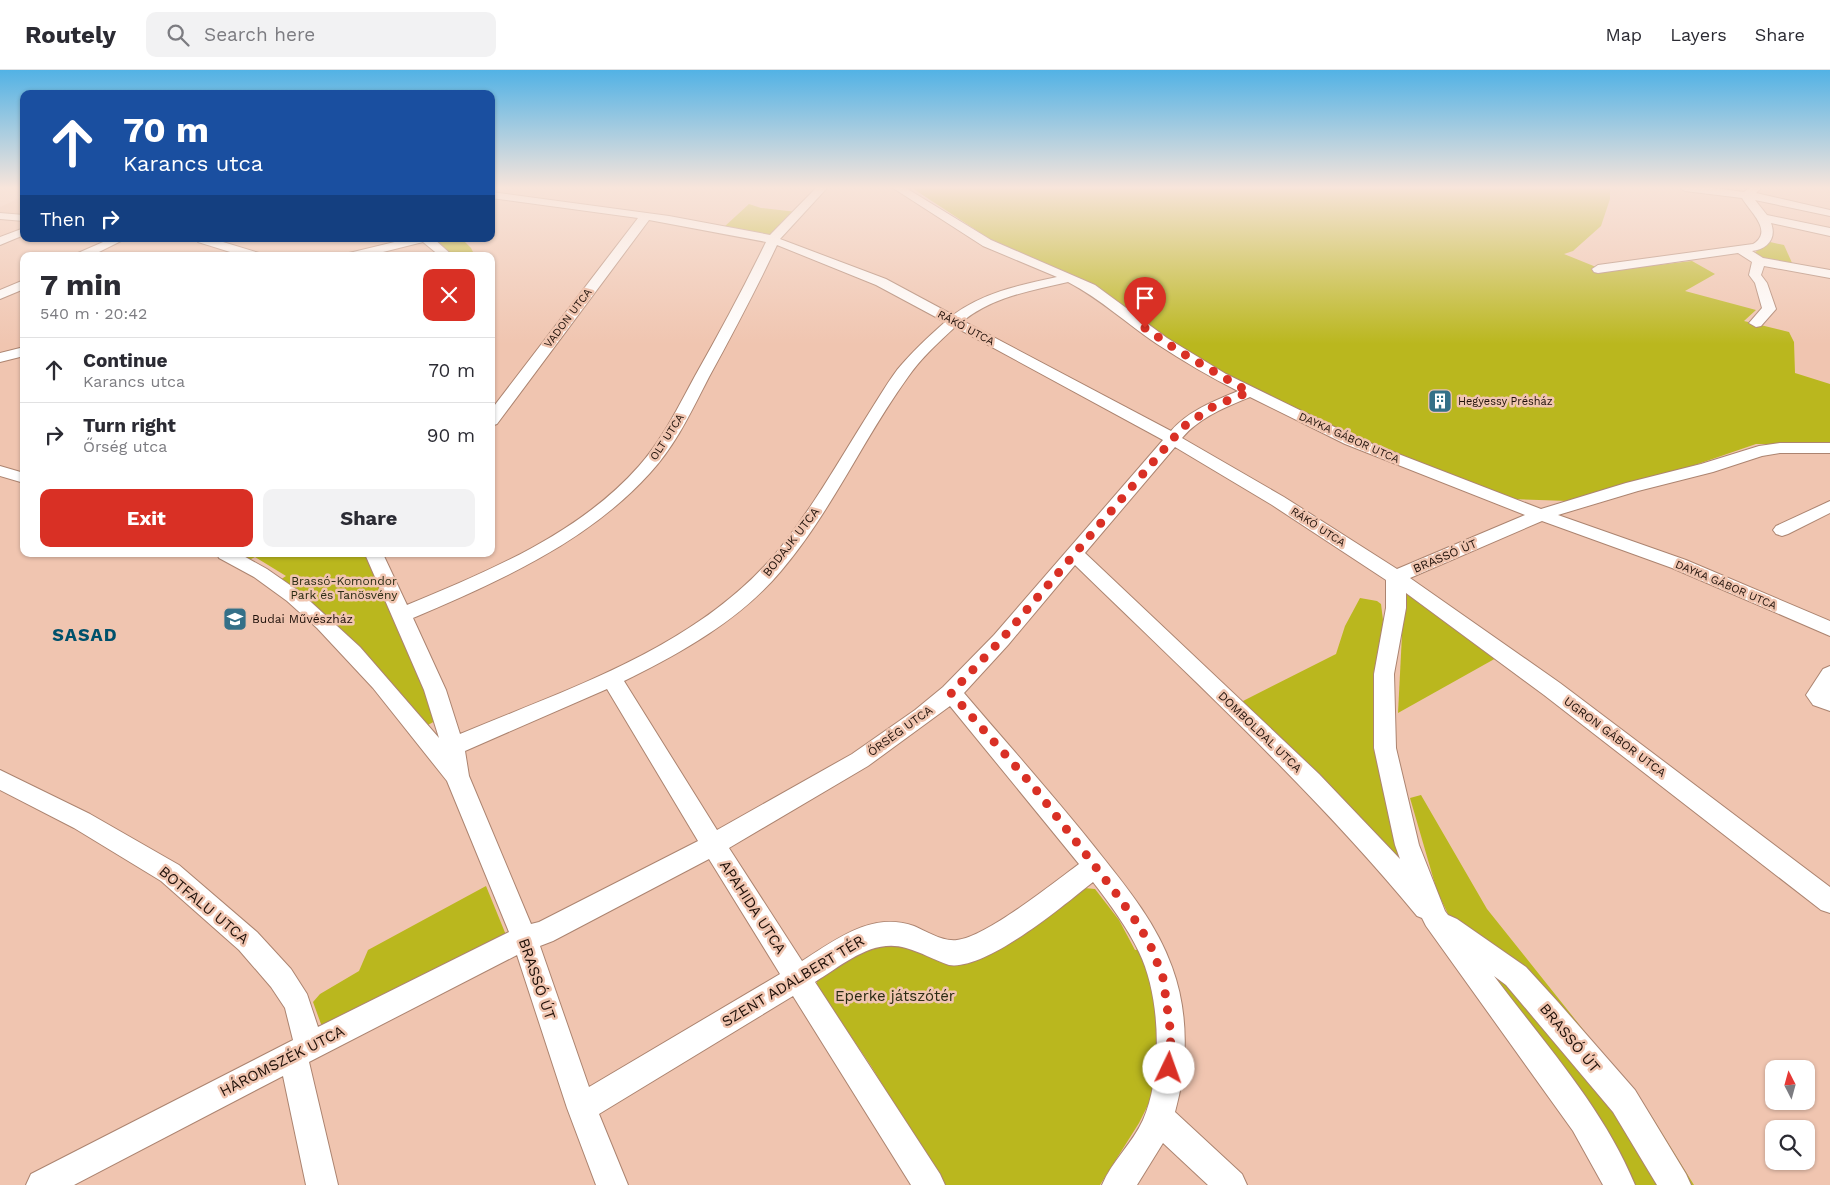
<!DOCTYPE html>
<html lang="en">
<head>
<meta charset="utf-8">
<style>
	body { margin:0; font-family:"Work Sans",sans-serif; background:#f2f2f3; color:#2b2b33; height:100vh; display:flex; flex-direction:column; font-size:19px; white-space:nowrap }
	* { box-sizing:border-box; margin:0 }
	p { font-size:16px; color:#7c7c81 }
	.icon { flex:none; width:28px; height:28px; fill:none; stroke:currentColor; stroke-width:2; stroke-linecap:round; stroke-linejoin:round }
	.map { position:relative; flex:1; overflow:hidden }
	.panel { position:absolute; left:20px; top:182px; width:475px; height:305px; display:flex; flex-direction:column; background:#fff; border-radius:10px; box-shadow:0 1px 4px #0004 }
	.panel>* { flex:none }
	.top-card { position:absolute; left:20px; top:20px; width:475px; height:152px; border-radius:10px; box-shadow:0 1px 4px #0004; background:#1a4fa0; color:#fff; overflow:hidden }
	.needle { width:32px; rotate:354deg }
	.fabs { position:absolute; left:1765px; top:990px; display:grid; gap:10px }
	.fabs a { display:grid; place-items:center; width:50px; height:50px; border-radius:10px; background:#fff; box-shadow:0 1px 4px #0004; font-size:25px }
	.pin { position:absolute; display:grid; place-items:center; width:42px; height:42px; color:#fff; margin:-51px -21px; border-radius:50% 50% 50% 0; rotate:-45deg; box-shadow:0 0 5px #0007 }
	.pin .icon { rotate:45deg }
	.me { position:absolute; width:55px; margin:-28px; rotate:3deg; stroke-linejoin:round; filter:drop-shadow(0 0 4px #0008) }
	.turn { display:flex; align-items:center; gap:18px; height:105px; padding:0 20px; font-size:22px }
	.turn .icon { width:65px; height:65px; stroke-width:2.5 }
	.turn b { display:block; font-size:35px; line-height:42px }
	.then { display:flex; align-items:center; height:48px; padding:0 20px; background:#0003; gap:10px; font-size:19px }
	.round { display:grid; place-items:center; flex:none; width:52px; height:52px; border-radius:10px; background:#f2f2f3 }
	.headline { display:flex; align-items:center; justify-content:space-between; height:85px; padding:0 20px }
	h1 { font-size:30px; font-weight:700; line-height:38px }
	.button { display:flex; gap:10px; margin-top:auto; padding:10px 20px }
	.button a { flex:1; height:58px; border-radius:10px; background:#d93025; color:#fff; font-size:20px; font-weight:700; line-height:58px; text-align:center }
	.button a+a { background:#f2f2f3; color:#2b2b33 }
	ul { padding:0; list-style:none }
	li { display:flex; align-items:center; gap:15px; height:65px; padding:0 20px; border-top:1px solid #e1e1e2 }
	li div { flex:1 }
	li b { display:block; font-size:19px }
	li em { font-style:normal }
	header { display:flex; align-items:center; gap:30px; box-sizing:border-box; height:70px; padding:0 25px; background:#fff; border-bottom:1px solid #e1e1e2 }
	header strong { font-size:24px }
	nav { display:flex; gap:28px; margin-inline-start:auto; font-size:18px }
	.search { width:350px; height:45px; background:#f2f2f3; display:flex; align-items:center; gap:12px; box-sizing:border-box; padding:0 18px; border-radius:10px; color:#7c7c81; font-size:19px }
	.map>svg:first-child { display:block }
</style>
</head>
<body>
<header>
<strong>Routely</strong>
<div class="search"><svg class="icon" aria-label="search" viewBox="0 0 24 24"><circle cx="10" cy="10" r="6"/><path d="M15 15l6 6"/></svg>Search here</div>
<nav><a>Map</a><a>Layers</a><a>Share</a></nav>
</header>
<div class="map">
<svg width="1830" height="1115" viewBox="0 0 1830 1115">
	<rect width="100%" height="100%" fill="#f0c5b0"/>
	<!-- built -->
	<polygon fill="#e8b89f" points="24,126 24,144 0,142 0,137"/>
	<!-- green -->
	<g fill="#bab71e">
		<polygon points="912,118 1610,118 1610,129 1601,156 1573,181 1564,184 1606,201 1692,191 1715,204 1685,221 1756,240 1744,251 1789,262 1794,272 1795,303 1830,314 1830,374 1756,374 1695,395 1569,431 1509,429 1387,383 1261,324 1178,278 1107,224 980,167 979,162"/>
		<polygon points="749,134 761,138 797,142 773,165 766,165 724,157"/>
		<polygon points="434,169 462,169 471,178 475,186 454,186"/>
		<polygon points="1770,172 1784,175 1793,195 1762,189 1754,183"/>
		<polygon points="238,484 366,484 430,633 435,651 428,655 280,510 286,506 255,487 249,490"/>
		<polygon points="1404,525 1414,525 1498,587 1398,643"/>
		<polygon points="1360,528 1377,531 1381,534 1383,550 1376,637 1403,795 1317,702 1241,632 1336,584 1345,556"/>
		<polygon points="1421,725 1487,839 1649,1042 1694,1115 1634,1115 1456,861 1437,821 1410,728"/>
		<polygon points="486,816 506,865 328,954 321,954 313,932 320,924 359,901 368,880"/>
		<polygon points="1084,818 1095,819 1119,850 1135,880 1144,879 1162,956 1151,1029 1139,1053 1100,1115 943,1115 871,996 817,916 817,910 880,871 943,887"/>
	</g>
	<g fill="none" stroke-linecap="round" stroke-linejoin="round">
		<!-- minor casing -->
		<g stroke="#ac8470" stroke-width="2">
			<g id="minor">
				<path d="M816 118H827L780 169 886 209 953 245C984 222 1020 215 1057 207L983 176 893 118H906L991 170 1095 215 1167 268 1226 304 1357 368 1541 439 1626 413 1701 394 1759 376 1780 373H1830V383H1780L1762 386 1713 402 1638 421 1558 445 1686 490 1830 551V566L1672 498 1542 451 1410 508 1560 613 1830 817V843L1821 840 1544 625 1406 523V538L1394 604 1396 678 1419 775 1445 841 1448 845 1457 849 1526 897 1558 932 1635 1020 1686 1104 1691 1115H1657L1613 1042 1506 915 1494 906C1544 973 1603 1037 1635 1115H1603L1573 1061 1426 856 1422 848 1417 846C1313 720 1192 609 1075 495L1008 575 964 623C1010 677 1057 729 1101 785 1129 820 1157 855 1172 897 1189 943 1188 995 1175 1042L1242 1104 1247 1115H1208L1163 1073 1137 1115H1102C1112 1091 1132 1074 1143 1050 1163 1005 1161 927 1139 882 1127 857 1110 834 1093 812 1064 835 986 901 949 895 934 890 921 882 906 878 872 868 843 895 815 912L940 1104 945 1115H911L793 926 599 1044 628 1115H596L567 1038 517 885 309 992 338 1115H306L283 1006 74 1115H26L31 1104 293 970 285 938 271 917 239 880 161 811 74 758 0 720V700L90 744 179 795 257 862 291 899 307 924 318 957 509 862 447 711 373 618 317 558 287 531 254 507 219 488 217 484H240L267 499 300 522 360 577 439 668 424 620 365 484H383L407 535C489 501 579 464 639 396 663 369 678 337 695 306 720 262 744 217 766 172L649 150 497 354 491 356V340L638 148 491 128V122L669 146 770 165ZM777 175 876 215 945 252C928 267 911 283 897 300 885 316 875 334 864 351 837 394 812 438 781 477 702 576 572 617 460 664L446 620 413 548C497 512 587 473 650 403 676 375 692 340 709 307 733 263 756 220 777 175ZM1068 212C1101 229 1127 254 1157 274 1183 291 1210 307 1238 321 1214 331 1188 341 1171 361L963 251C994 226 1031 221 1068 212ZM955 257 1163 370 994 565 943 617 915 640 852 684 717 760 624 611C681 583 740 550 781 501 832 441 863 369 908 307 921 288 939 272 955 257ZM1250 327 1345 374 1525 445 1397 499 1284 427 1182 368C1200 347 1226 337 1250 327ZM1175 377 1272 435 1386 510V538L1374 604V678L1395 775 1400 789 1319 704 1085 483ZM607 619 698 771 539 852 531 854 469 706 465 681ZM950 636 1079 794C1053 813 986 867 957 870 943 872 926 861 914 856 871 841 836 870 802 891L729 778 868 696ZM709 789 780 904 589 1017 540 876 553 871Z"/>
				<path d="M1680 118H1714L1744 122 1749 118H1761L1756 123 1830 140V146L1755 130 1767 145 1830 158V166L1771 153C1777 169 1767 179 1752 181L1763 188 1830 200V208L1764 196 1761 205 1767 213 1776 239 1761 256 1756 257 1749 253 1762 238 1755 213 1749 205 1752 192 1738 183 1598 203 1594 202 1592 199 1598 195 1753 174C1774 161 1750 142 1742 128L1685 121Z"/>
				<polygon points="0,143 24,145 24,151 0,149"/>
				<polygon points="24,158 24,165 0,175 0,167"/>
				<polygon points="110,169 125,169 91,186 76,186 78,183"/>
				<polygon points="196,169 213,169 259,183 261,186 243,186 198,172"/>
				<polygon points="407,169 434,169 453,186 440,186 423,172 367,186 347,186 349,183"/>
				<polygon points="24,210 24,219 0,229 0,220"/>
				<polygon points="24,277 24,286 0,292 0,283"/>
				<polygon points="0,396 24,403 24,413 0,406"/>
				<polygon points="1830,431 1830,443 1788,464 1782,466 1776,464 1773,460 1776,456"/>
				<polygon points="1830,596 1830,641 1813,635 1806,625 1823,599"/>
			</g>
		</g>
		<!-- minor -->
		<use href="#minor" fill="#fff" fill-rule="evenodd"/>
	</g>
	<!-- sky -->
	<linearGradient id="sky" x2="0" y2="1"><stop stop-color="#52b2e5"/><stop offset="0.43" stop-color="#f8e5db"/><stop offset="1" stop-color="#f8e5db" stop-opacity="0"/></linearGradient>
	<rect width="1830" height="274" fill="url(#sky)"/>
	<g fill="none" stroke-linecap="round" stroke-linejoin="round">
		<!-- route -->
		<polyline stroke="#d93025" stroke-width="9" stroke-dasharray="0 16.2" points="1145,258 1177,280 1249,322 1214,336 1183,357 1001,570 951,623 1033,716 1115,822 1140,857 1152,879 1163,908 1171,965 1169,998"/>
	</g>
	<!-- icons -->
	<defs>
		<g id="building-square" transform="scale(1.25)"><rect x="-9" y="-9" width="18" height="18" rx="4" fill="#357088" stroke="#f0c5b0"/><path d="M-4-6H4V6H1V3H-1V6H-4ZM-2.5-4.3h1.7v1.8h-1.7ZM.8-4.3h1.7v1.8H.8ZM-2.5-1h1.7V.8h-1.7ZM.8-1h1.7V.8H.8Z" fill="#fff"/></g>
		<g id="school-square" transform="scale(1.25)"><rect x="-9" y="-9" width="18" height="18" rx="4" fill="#357088" stroke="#f0c5b0"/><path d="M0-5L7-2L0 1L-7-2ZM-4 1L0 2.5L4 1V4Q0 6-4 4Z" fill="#fff"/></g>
	</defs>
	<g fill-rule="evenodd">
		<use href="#building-square" x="1440" y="331"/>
		<use href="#school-square" x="235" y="549"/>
	</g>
	<g text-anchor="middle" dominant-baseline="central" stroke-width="5" stroke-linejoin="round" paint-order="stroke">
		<!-- far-street labels -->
		<g font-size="11" fill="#1f1009" stroke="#f0c5b0">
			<text transform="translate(568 248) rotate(-53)">VADON UTCA</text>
			<text transform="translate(966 258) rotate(28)">RÁKÓ UTCA</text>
			<text transform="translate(667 367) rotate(-57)">OLT UTCA</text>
			<text transform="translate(1349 368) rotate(24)">DAYKA GÁBOR UTCA</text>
			<text transform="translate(1318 457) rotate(33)">RÁKÓ UTCA</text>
			<text transform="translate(1726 515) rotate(23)">DAYKA GÁBOR UTCA</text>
		</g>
		<!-- far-poi labels -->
		<g font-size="11" fill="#1f1009" stroke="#f0c5b0" text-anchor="start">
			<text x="1458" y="331">Hegyessy Présház</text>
		</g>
		<!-- street labels -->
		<g font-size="12" fill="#1f1009" stroke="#f0c5b0">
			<text transform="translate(791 472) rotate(-52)">BODAJK UTCA</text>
			<text transform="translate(1445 486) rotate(-23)">BRASSÓ ÚT</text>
			<text transform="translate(900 661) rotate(-36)">ŐRSÉG UTCA</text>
			<text transform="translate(1260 662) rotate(44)">DOMBOLDAL UTCA</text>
			<text transform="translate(1615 667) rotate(37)">UGRON GÁBOR UTCA</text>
		</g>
		<!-- park labels -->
		<g font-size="12" fill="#2b2b13" stroke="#f0c5b0">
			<text x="344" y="511">Brassó-Komondor<tspan x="344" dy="14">Park és Tanösvény</tspan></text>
		</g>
		<!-- poi labels -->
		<g font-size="12" fill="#1f1009" stroke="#f0c5b0" text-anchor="start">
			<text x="252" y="549">Budai Művészház</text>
		</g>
		<!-- near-street labels -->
		<g font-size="15" fill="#1f1009" stroke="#f0c5b0">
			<text transform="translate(204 835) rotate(40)">BOTFALU UTCA</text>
			<text transform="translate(753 837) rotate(57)">APAHIDA UTCA</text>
			<text transform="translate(537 909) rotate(71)">BRASSÓ ÚT</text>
			<text transform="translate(793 911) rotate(-31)">SZENT ADALBERT TÉR</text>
			<text transform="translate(1570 968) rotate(50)">BRASSÓ ÚT</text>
			<text transform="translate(282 991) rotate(-27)">HÁROMSZÉK UTCA</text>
		</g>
		<!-- near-park labels -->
		<g font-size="15" fill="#2b2b13" stroke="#f0c5b0">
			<text x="895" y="926">Eperke játszótér</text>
		</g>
		<!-- district labels -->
		<g font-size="18" font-weight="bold" letter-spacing="1" fill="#00516b" stroke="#f0c5b0">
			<text x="85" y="564">SASAD</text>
		</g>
	</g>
</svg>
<div class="fabs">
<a><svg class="needle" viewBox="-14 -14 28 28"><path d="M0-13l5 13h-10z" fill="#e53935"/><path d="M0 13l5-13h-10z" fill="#7c7c81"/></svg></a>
<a><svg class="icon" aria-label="search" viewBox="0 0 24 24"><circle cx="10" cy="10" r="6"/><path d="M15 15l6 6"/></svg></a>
</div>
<div class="pin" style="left:1145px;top:258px;background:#d93025"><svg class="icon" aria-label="arrive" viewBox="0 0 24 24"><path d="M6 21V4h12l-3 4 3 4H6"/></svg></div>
<svg class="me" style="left:1169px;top:998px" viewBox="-20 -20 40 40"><circle r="19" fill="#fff"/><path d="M0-13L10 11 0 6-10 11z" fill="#d93025"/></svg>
<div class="top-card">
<div class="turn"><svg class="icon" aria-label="ahead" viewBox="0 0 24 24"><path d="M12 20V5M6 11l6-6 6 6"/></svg><div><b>70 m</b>Karancs utca</div></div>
<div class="then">Then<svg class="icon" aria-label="right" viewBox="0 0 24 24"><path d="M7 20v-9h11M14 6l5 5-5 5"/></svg></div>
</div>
<section class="panel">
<div class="headline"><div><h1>7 min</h1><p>540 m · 20:42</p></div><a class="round" style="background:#d93025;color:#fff"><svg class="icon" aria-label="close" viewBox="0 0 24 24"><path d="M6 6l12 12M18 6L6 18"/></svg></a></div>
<ul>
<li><svg class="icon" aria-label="ahead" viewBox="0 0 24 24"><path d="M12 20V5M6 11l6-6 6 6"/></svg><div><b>Continue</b><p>Karancs utca</p></div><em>70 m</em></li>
<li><svg class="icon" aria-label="right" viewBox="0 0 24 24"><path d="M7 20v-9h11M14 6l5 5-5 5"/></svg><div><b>Turn right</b><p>Őrség utca</p></div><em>90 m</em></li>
</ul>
<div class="button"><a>Exit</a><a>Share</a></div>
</section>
</div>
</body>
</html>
